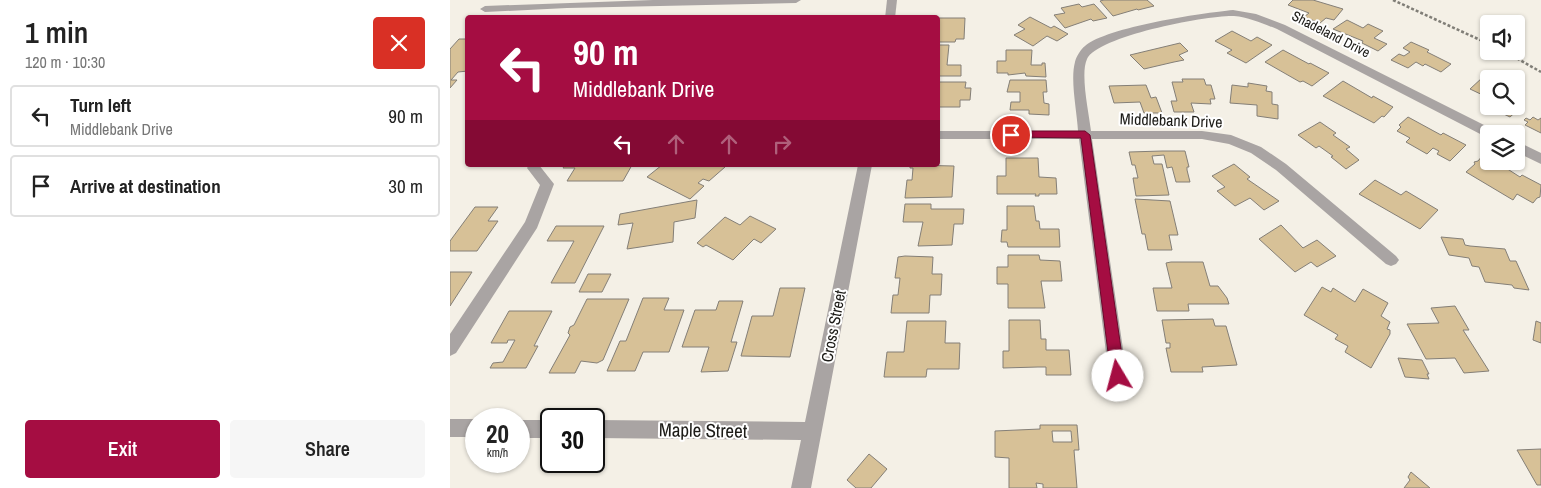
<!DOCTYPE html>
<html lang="en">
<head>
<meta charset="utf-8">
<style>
	body { margin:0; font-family:"Archivo Narrow",sans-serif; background:#f6f6f6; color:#222; height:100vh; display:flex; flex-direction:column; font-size:19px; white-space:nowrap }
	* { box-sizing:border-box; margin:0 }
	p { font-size:16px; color:#767676 }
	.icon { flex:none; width:28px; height:28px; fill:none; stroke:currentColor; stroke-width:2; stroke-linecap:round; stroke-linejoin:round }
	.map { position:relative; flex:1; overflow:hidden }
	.panel { display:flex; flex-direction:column; background:#fff; width:450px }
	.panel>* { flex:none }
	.top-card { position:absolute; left:15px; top:15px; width:475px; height:152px; border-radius:5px; box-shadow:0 1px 4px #0004; background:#a50d42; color:#fff; overflow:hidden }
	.buttons { position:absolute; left:1030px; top:15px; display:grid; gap:10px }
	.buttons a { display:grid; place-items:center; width:45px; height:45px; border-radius:5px; background:#fff; box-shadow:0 1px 4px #0004; font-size:25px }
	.speed { position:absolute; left:15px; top:408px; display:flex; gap:10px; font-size:25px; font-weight:700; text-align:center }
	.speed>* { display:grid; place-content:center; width:65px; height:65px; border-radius:50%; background:#fff; box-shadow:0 1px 4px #0004; line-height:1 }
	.speed small { font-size:12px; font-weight:400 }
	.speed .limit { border:2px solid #111; border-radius:8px; background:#fff; color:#111 }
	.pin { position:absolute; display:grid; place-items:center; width:42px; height:42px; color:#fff; margin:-21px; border:2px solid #fff; border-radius:50%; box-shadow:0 1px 5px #0007 }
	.me { position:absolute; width:55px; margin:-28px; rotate:352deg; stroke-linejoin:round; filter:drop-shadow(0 0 4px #0008) }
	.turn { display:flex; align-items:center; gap:18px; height:105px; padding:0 25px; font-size:22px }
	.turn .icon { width:65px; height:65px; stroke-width:2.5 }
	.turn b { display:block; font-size:35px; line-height:42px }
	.lanes { display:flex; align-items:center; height:48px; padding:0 25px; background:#0003; justify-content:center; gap:25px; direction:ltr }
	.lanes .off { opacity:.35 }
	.round { display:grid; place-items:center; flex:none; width:52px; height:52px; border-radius:5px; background:#f6f6f6 }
	.headline { display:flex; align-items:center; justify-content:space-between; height:85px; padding:0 25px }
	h1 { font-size:30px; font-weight:600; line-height:38px }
	.button { display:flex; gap:10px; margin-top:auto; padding:10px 25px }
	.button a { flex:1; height:58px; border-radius:5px; background:#a50d42; color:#fff; font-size:20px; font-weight:600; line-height:58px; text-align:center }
	.button a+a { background:#f6f6f6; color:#222 }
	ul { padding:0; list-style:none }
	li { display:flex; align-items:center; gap:15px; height:62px; margin:0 10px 8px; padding:0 15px; border:2px solid #e0e0e0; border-radius:5px }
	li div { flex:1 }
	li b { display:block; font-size:19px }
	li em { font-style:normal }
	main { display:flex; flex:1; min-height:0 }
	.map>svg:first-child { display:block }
</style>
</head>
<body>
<main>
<section class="panel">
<div class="headline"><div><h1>1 min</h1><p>120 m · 10:30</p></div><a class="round" style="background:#d93025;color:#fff"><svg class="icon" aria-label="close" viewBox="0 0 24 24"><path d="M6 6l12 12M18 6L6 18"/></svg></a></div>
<ul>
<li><svg class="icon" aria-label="left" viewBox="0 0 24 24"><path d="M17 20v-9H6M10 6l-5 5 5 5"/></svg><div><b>Turn left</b><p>Middlebank Drive</p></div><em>90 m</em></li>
<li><svg class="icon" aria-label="arrive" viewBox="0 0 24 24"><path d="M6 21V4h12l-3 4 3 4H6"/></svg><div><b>Arrive at destination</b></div><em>30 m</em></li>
</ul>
<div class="button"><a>Exit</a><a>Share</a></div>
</section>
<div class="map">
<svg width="1091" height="488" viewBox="0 0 1091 488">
	<rect width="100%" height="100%" fill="#f4f0e6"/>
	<!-- building -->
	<g fill="#d7c197" stroke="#847f77" fill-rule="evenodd">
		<polygon points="654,0 697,0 704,6 688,10 687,9 663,16 650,1"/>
		<polygon points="843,0 863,0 893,9 884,20 876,18 870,23 854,17 859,13 838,5"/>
		<polygon points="629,4 632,7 644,4 657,18 643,21 641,19 615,28 604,15 615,13 611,8"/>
		<polygon points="580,17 601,28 604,26 618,34 607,41 597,36 583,46 564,35 575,29 568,25"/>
		<polygon points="489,18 515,18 514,39 506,39 505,42 488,42"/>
		<polygon points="897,20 913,28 918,24 933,31 924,38 937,44 928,51 912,43 913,41 883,29"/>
		<polygon points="782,31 801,41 807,37 822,45 796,63 777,53 782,50 765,41"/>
		<polygon points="9,39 18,39 18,71 8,72 1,80 7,80 0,88 0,49"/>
		<polygon points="961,42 979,50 977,52 1001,64 991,72 975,64 973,66 966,62 958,68 941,60 949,54 954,56 960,52 953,48"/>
		<polygon points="730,43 738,51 729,55 734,60 724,62 694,69 680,55"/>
		<polygon points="488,45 499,45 497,65 511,65 511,76 488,76"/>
		<polygon points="556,50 582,50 581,65 592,65 592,63 595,63 596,77 576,76 575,73 558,75 558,73 547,73 547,61 556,61"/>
		<polygon points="833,50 859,64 860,63 879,73 862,86 853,81 850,82 815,62"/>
		<polygon points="1033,77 1039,80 1039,98 1020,89"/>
		<polygon points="732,79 754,79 756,85 761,85 765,99 760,99 761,104 741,103 744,112 724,112 721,101 727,101 722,82 733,82"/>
		<polygon points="560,80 596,80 597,92 593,92 594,103 599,104 599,115 579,114 579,110 560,110 561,102 570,102 570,92 557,92"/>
		<polygon points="893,81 922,98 923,96 943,107 934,117 932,116 924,123 873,96"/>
		<polygon points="488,82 516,82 515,88 521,88 520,100 510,100 510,107 488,107"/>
		<polygon points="798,83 817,86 816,91 822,92 822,104 828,105 828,119 807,116 807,105 780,103 782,85 798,87"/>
		<polygon points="696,85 701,98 706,97 712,113 694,113 690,102 664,103 659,86"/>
		<polygon points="1066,106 1070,108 1060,117 1039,107"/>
		<polygon points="958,117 991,135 993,133 1016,145 1000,161 987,154 989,151 983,148 977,154 956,142 960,138 947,131 951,127 949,125"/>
		<polygon points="1083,117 1088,120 1091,118 1091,133 1075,125 1078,122 1074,120 1076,118 1080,120"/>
		<polygon points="870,122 886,133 883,135 900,147 896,149 909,160 896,169 881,157 883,156 869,146 866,148 848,135"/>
		<polygon points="712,151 735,151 739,167 737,167 737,170 740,182 726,182 722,167 717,168 714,155 702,156 704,164 712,164 719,195 686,196 683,178 688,178 685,165 682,165 679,152"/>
		<polygon points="1033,155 1039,158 1039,161 1045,161 1070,177 1072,175 1091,185 1090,197 1087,198 1083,203 1067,194 1063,200 1016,172 1025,164 1024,162 1028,161"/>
		<polygon points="556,158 588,158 589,177 606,178 607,194 589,194 589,196 585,196 586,194 547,194 547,176 556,176"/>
		<polygon points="784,164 800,177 797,179 829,201 814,210 800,198 785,206 767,191 775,187 762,176"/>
		<polygon points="115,165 182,165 173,181 117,181 125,168 113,168"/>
		<polygon points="212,165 271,165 275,167 259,181 253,179 248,183 254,186 240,199 197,177"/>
		<polygon points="460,165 504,166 502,197 455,198 457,180 462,180 463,168 460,168"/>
		<polygon points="925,180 951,195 956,191 988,210 970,229 909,194"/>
		<polygon points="685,199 720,201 728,235 719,235 722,250 698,250 695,234 692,234"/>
		<polygon points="247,200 245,218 224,222 223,242 177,249 183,223 168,225 170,214"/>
		<polygon points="455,204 481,204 481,209 514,209 513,224 504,224 502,245 468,246 473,222 453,222"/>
		<polygon points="557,206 584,206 586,221 589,221 590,229 609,229 610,247 558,247 557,242 551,242 552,230 557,230"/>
		<polygon points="25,207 48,207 38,221 48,221 27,251 0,251 0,241"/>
		<polygon points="300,216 326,229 311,243 304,239 283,260 256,245 253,247 247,243 275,217 290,225"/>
		<polygon points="831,225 853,248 867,240 886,256 867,267 861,262 845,272 809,239"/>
		<polygon points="106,226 154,226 125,283 101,283 124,241 97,241"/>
		<polygon points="991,237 1013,239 1015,245 1020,246 1055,249 1060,261 1066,261 1079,290 1064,288 1062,285 1035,282 1029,267 1022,266 1019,258 999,255"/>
		<polygon points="558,255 589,255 590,260 610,261 612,281 591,281 595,308 558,308 558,284 547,284 547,267 558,267"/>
		<polygon points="455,256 483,257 482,274 492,274 491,295 480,295 479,313 441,313 443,295 448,295 450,278 445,278 448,257"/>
		<polygon points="721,262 753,262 760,286 768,286 777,298 779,304 738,304 739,311 707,311 703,288 722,288 716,263"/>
		<polygon points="0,272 22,272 0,306"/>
		<polygon points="138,274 161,274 152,292 129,292"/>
		<polygon points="872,287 881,292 883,288 905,302 913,289 938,303 931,316 940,322 937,329 940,330 940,334 921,368 895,352 898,346 885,339 888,335 854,315"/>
		<polygon points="330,288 355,288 340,357 291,356 302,316 323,316"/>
		<polygon points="193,298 219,298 214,310 234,310 219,352 193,352 185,371 157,371 170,341 176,341"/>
		<polygon points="137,299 179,299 153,360 147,363 131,361 125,373 99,373 120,335 118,333 120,327 124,325"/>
		<polygon points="269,301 293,301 281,342 287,342 278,371 251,372 259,347 232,347 245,310 266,310"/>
		<polygon points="1005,306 1019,330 1013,330 1039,371 1014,373 1005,358 976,359 957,324 989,323 981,308"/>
		<polygon points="59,311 102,311 84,346 88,346 76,368 40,368 43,363 53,362 65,340 58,340 57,343 41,343"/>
		<polygon points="763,319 765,326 776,326 787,365 752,367 753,372 721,372 716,348 720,348 720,343 716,343 712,320"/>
		<polygon points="559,320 590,320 591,339 596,339 596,350 619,350 621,375 596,375 596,367 588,367 553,368 553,351 559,351"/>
		<polygon points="457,321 496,321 495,343 510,343 509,369 477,369 476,377 434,377 437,352 454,352"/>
		<polygon points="1086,321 1091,323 1091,343 1083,340"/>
		<polygon points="948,358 972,360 979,374 977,374 979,379 955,377"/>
		<path d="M590 425H627L629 450H624L627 488H593V484L586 483 587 488H559V458L545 457V431L590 429ZM602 431H621L622 442H603Z"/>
		<polygon points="1091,449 1091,485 1087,485 1067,450"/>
		<polygon points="419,454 437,469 421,488 406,488 397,480"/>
		<polygon points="961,472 980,488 954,488 960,480 958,477"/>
	</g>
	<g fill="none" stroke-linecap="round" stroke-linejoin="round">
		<!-- path -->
		<g stroke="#807e77" stroke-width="2.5" stroke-dasharray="3 2" stroke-linecap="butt">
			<polyline points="943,0 1039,44"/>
			<polyline points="1054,51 1091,72"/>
		</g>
		<!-- minor -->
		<g fill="#a9a4a3" fill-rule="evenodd">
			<polygon points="203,0 351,0 346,3 117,8 35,12 30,9 35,6"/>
			<polygon points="437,0 447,0 445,18 435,18"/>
			<path d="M783 10 806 14 835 25 1046 131 1047 134H1039V138L1036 137 827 29C813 24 799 17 784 16 757 15 648 36 637 59 630 74 639 113 641 131H752L781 135 811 147 836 164 946 256 949 260 946 264 941 266 936 264 826 170 801 153 779 144 752 139H642L677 376 674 382 668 384 662 382 659 376 629 139H488V131H628C627 111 620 80 625 62 626 57 631 49 635 46 657 27 752 13 783 10Z"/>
			<polygon points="1066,141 1091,153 1091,164 1066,152"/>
			<polygon points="79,165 89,165 104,184 87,228 6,353 0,356 0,334 75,222 90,185 77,168"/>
			<polygon points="408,165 422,165 361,488 341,488 351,440 144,438 144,420 355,422"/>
			<rect x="0" y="419" width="26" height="18"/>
			<rect x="69" y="420" width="32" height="18"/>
		</g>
	</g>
	<!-- route -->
	<polygon fill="#a50d42" stroke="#6b082b" points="561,131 635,131 640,135 675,376 673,381 668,383 663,381 661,376 631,138 558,137 556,135"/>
	<g text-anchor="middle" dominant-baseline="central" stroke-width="4" stroke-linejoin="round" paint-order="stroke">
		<!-- far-street labels -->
		<g font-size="14" fill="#1c1b17" stroke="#fff">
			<text transform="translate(881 34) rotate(27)">Shadeland Drive</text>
		</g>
		<!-- street labels -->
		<g font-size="16" fill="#1c1b17" stroke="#fff">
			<text transform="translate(721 120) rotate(2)">Middlebank Drive</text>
			<text transform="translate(383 326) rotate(-79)">Cross Street</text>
		</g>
		<!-- near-street labels -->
		<g font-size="19" fill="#1c1b17" stroke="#fff">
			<text transform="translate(253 430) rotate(1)">Maple Street</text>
		</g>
	</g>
</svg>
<div class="buttons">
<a><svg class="icon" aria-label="sound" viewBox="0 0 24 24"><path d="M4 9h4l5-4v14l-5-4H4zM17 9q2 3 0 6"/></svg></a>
<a><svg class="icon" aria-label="search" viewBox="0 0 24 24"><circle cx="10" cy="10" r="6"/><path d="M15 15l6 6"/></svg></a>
<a><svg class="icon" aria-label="layers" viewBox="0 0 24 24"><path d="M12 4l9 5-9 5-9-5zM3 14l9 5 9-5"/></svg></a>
</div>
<div class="speed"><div>20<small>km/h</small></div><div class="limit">30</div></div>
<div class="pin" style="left:561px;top:135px;background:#d93025"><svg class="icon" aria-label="arrive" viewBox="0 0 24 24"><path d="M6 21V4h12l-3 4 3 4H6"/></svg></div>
<svg class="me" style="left:668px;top:376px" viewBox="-20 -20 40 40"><circle r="19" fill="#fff"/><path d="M0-13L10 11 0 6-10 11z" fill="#a50d42"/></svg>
<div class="top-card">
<div class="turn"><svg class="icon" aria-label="left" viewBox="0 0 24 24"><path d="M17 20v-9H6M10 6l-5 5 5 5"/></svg><div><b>90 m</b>Middlebank Drive</div></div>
<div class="lanes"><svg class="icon" aria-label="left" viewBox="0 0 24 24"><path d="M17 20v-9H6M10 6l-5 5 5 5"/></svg><svg class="icon off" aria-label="ahead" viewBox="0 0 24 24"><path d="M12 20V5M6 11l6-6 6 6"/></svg><svg class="icon off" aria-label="ahead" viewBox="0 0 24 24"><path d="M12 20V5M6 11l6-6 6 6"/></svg><svg class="icon off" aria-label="right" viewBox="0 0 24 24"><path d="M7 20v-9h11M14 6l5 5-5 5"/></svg></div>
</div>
</div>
</main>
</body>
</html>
